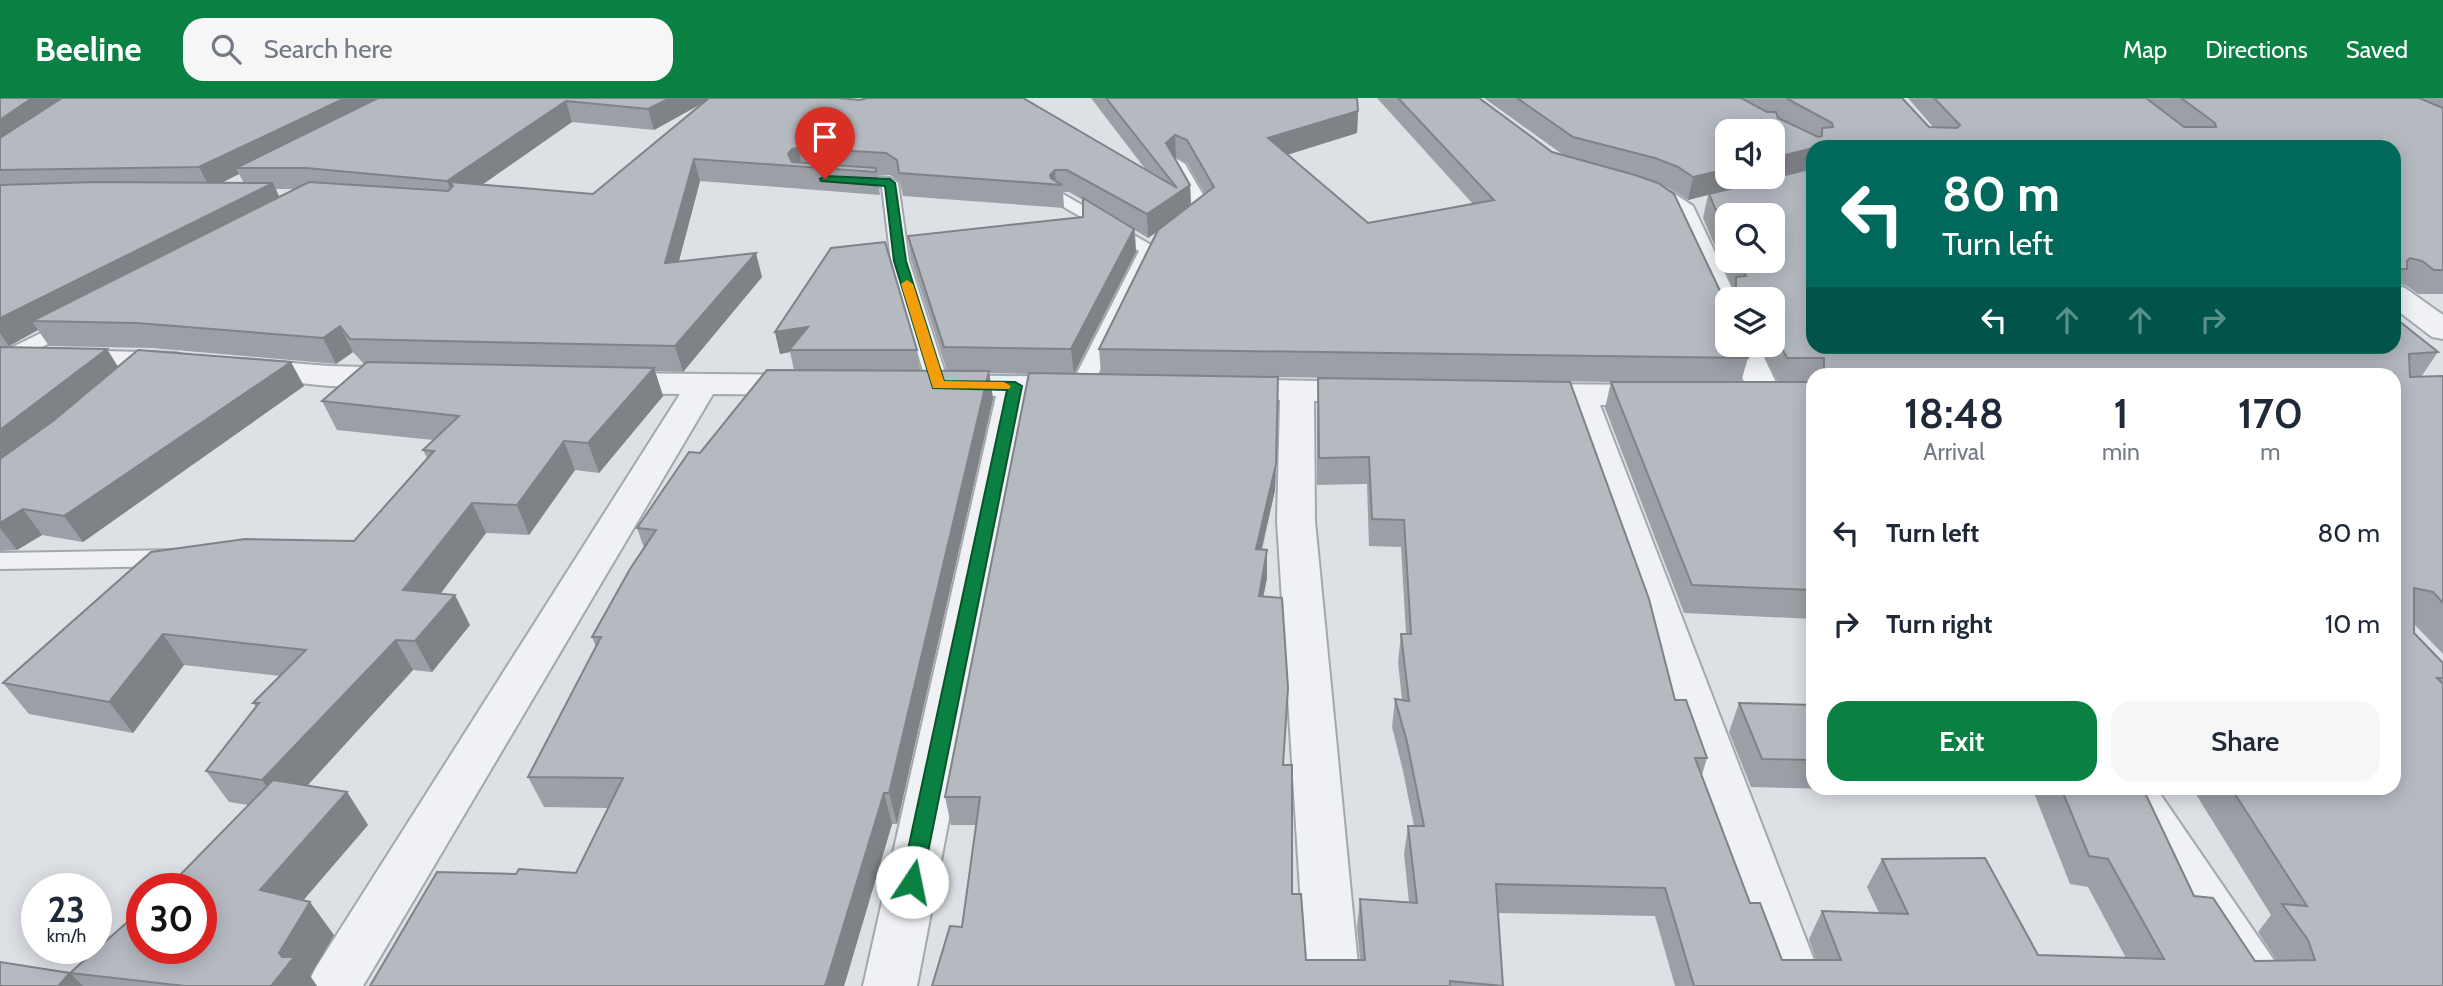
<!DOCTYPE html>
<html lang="en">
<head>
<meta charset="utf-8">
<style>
	body { margin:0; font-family:Cabin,sans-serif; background:#f6f6f7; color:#1f2937; height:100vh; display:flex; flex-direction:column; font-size:26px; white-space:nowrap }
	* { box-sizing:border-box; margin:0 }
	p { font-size:23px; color:#747a83 }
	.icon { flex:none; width:38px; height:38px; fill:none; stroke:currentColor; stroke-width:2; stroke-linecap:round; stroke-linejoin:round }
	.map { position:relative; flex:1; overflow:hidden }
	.side { position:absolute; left:1806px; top:270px; width:595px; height:427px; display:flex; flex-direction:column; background:#fff; border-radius:21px; box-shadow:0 4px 18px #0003 }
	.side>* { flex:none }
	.top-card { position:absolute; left:1806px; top:42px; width:595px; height:214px; border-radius:21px; box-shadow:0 4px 18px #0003; background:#00695c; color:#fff; overflow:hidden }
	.fabs { position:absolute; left:1715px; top:21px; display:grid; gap:14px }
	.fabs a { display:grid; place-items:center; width:70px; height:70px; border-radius:14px; background:#fff; box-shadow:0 4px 18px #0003; font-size:35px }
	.speed { position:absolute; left:21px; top:775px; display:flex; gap:14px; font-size:35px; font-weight:700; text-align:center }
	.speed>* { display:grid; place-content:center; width:91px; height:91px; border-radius:50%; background:#fff; box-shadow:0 4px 18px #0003; line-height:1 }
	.speed small { font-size:18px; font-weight:400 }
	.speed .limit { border:10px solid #d22; background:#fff; color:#111 }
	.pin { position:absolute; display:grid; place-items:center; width:60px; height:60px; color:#fff; margin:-72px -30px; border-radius:50% 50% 50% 0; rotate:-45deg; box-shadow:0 0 7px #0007 }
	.pin .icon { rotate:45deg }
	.me { position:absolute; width:77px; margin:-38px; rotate:11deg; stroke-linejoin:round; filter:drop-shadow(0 0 5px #0008) }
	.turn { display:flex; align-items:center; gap:24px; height:147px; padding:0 21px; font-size:32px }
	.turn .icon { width:91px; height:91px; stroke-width:2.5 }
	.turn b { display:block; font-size:49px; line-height:60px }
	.lanes { display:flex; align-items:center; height:66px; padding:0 21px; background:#0003; justify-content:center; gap:35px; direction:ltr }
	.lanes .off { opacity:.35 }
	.eta { display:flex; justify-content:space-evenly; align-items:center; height:119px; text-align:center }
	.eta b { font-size:42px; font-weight:600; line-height:49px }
	.button { display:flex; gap:14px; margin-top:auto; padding:14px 21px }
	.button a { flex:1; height:80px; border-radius:21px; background:#0b8043; color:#fff; font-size:28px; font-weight:600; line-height:80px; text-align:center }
	.button a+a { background:#f6f6f7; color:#1f2937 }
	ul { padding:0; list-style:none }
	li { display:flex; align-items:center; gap:21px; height:91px; padding:0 21px }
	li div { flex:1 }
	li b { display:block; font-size:26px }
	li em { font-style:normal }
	header { display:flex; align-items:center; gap:42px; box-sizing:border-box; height:98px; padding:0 35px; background:#0b8043; color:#fff }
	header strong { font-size:33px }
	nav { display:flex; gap:38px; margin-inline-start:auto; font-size:24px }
	.search { width:490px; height:63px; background:#f6f6f7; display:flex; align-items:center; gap:18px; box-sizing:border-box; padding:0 24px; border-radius:21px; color:#747a83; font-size:26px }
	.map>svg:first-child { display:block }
</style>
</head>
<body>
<header>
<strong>Beeline</strong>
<div class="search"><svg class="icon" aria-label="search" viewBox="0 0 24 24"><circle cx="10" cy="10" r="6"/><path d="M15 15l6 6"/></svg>Search here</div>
<nav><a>Map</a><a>Directions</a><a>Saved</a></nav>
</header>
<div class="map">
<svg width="2443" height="888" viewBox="0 0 2443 888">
	<rect width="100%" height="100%" fill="#dde0e5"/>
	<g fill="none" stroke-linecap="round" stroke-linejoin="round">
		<!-- service casing -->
		<g stroke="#a3a7ae" stroke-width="4">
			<g id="service">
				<polygon points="1177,61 1185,66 1212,112 1192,128 1186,129 1177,124 1194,111 1169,66"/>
				<polygon points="847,77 890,80 898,85 909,163 949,287 945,291 931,291 927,287 891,163 882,89 841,86 839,82 841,78"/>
				<polygon points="1063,96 1158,151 1092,289 1088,293 1074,293 1070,289 1139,153 1057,105 1054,101 1057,97"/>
				<polygon points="74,219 81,221 84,225 81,229 13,264 0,265 0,255"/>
				<polygon points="178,452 187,454 190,460 187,466 178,468 0,471 0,455"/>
			</g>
		</g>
		<!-- minor casing -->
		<g stroke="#a3a7ae" stroke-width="4">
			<g id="minor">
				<path d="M1635 82 1672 94 1693 108 1737 201H1727V222L1716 219 1712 213C1704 195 1679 126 1669 117 1656 104 1631 104 1622 90L1626 84Z"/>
				<polygon points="1727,245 1758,247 1782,297 1777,304 1765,307 1753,304"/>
				<polygon points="0,250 176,255 187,258 192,265 187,272 176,275 0,270"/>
				<polygon points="243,261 329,268 403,270 415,273 419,280 415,287 403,290 329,288 231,278 227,271 231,264"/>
				<polygon points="607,275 809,277 821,280 826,287 821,294 809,297 713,296 363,888 307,888 315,871 680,296 607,295 595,292 590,285 595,278"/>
				<polygon points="939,277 1079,279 1091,282 1096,289 1091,296 1079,299 1030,298 917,888 863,888 996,298 939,297 927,294 922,287 927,280"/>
				<polygon points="1226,281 1369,284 1381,287 1386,294 1381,301 1369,304 1314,303 1315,423 1360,888 1306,888 1277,423 1280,302 1226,301 1214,298 1209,291 1214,284"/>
				<polygon points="1524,286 1660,287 1672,290 1677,297 1672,304 1660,307 1600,307 1824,888 1770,888 1567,306 1524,306 1512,303 1507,296 1512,289"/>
				<polygon points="2108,690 2156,690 2280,871 2288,888 2231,888"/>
			</g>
		</g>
		<!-- tertiary casing -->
		<g stroke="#a3a7ae" stroke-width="4">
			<polygon id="tertiary" points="2394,187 2405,190 2443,217 2443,241 2432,239 2394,210"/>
		</g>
		<!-- service -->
		<use href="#service" fill="#eff1f4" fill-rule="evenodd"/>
		<!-- minor -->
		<use href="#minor" fill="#eff1f4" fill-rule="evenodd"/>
		<!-- tertiary -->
		<use href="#tertiary" fill="#eff1f4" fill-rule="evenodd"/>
	</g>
	<!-- wall -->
	<g fill="#9ca0a6" fill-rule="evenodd">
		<path d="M0 0H838L1146 72 1091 0H1357L1358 13 1357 35 1287 57 1368 125 1473 106 1377 0H1479L1552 54 1562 56 1484 0H1902L1929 29H1933L1908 0H2443V196H2418L2407 188 2398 185 2394 192V49H1813V248L2152 252 2149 248H2394L2438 254 2421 279 2443 278V556L2414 526V535L2443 565V888H1675L1655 818 1498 815 1503 888H932L962 829 976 727H951L945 699 1029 276 989 275 993 301 897 726H892L844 888H370L516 776 576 775 608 710 544 709 528 679 596 549 592 539 644 450 637 430 700 355 794 272 790 254 780 256 775 234 917 252 920 272 947 273 911 162 908 138 1083 119V102L1069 94H1063L1064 110 903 98 900 84 890 77H877L880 97 700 83 679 163 762 179 683 274 655 273 663 298 599 375 575 372 529 437 486 435 440 496 470 527 432 574 413 572 307 688 347 694 368 727 303 803 334 837 310 878 317 888H0L70 875 181 776 248 707 229 704 206 673 256 609 253 605 280 578 184 567 133 635 29 616 3 585 354 443 427 360 423 352 433 342 337 332 322 303 364 266 353 254 336 266 152 250 49 248 38 232 9 248H0ZM704 4 593 96 483 86 572 24 654 32ZM1176 59 1187 65 1205 96 1191 108 1190 87 1175 60ZM239 76 244 85H222ZM1659 86 1673 92 1688 102 1708 97 1703 120 1733 191 1731 198 1722 197ZM276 91H293L279 99ZM1727 117 1773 163H1727ZM1135 132 1148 140 1158 133 1099 251 1101 276 1074 275 1136 154ZM1727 201H1773V247H1759L1778 284H1741L1748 260 1727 247ZM1813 276H2394V690H2192L2271 817 2258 834 2277 863H2255L2194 798 2142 690H2032L2070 786 2088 789 2126 860 2038 857 1882 761 1867 789 1879 815 1822 813 1809 841 1816 862H1782L1750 805 1702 677 1707 660 1675 602 1318 280 1317 306V387L1367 386 1369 448 1401 449 1406 536H1401L1398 564 1402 602 1395 601 1392 629 1403 673 1414 728H1408L1404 756 1409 804 1360 801 1357 829 1360 862H1306L1292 796 1284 667 1263 499 1267 480V452H1262L1275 392 1278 279 1617 284H1611L1605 310 1684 515 1813 521Z"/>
		<polygon points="0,249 118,269 304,288 83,444 42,437 17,452 0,453"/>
		<polygon points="1739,605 1813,607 1813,690 1919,690 1917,693 1751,689 1729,634"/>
	</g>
	<!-- shaded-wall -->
	<g fill="#7f8287">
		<polygon points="32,0 65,0 0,51 0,22"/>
		<polygon points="345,0 395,0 236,70 239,76 210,90 199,69"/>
		<polygon points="670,0 712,0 654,32 648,11"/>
		<polygon points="566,3 572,24 459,103 450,84 458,103 456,105 447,83"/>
		<polygon points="1358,13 1357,35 1267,63 1268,40"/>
		<polygon points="1175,37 1176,59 1167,67 1166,45"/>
		<polygon points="798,50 802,69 790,68 788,56 792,51"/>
		<polygon points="1813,50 1813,70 1688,102 1693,79 1727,71 1727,79 1773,79 1773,60"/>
		<polygon points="694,61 700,83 672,189 665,165"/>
		<polygon points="1055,72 1056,87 1051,86 1050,77"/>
		<polygon points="273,85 283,107 32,223 38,232 9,248 0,235 0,220"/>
		<polygon points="1190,87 1191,110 1148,140 1147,116"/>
		<polygon points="1134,131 1136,154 1074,276 1071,251"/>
		<polygon points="756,155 762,179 683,274 675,248"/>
		<polygon points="340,228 353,254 336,266 323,240"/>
		<polygon points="808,229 789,252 790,254 780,256 775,234"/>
		<polygon points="107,251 122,275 0,372 0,332"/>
		<polygon points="291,264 304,288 83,444 64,418"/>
		<polygon points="654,270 663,298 599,375 588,345"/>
		<polygon points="989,273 993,301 897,726 889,695"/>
		<polygon points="564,343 575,372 529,437 517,407"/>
		<polygon points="1276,366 1275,392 1255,479 1256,451"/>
		<polygon points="472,405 486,435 420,523 403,492"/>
		<polygon points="23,411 42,437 17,452 0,430 0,425"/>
		<polygon points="1267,452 1267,480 1258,526 1259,498"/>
		<polygon points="455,497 470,527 432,574 415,543"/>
		<polygon points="163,536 184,567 133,635 109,604"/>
		<polygon points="396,542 413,572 284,713 262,682"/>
		<polygon points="347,694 368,727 284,824 260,792"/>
		<polygon points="884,695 892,726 844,888 825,888"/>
		<polygon points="310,804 334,837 310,878 317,888 271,888 279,855"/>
		<polygon points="70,875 83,888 58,888"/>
	</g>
	<!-- building -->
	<g fill="#b5bac1" stroke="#7f8287" stroke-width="2">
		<polygon points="0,0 32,0 0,22"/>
		<polygon points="62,0 345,0 199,69 0,72 0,40"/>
		<polygon points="378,0 670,0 648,11 566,3 447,83 306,70 236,70"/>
		<polygon points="709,0 838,0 860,2 867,0 1023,0 1177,90 1106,0 1357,0 1358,13 1268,40 1368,125 1494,102 1398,0 1479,0 1552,54 1635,77 1658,85 1674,96 1722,197 1736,199 1736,179 1746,178 1738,163 1773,163 1773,117 1727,117 1727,138 1709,96 1813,70 1813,248 2144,248 2147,252 2186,252 2186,248 2394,248 2394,219 2438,254 2409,256 2410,279 2443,278 2443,505 2433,494 2414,490 2414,535 2443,565 2443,580 2437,580 2443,586 2443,888 1694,888 1665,790 1496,786 1503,888 1450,883 1450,888 932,888 950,828 962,829 980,699 945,699 1029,275 1278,279 1276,366 1256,451 1267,452 1259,498 1282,500 1288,590 1283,667 1292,667 1292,796 1301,796 1306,862 1365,862 1360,801 1417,805 1408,728 1424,728 1407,644 1395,601 1409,603 1401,536 1411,536 1404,422 1372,421 1369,359 1319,360 1318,280 1570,284 1649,501 1675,602 1686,602 1707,660 1695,660 1750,805 1760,805 1782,862 1841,862 1822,813 1908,816 1882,761 1985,760 2038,857 2164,861 2108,761 2089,758 2061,690 2142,690 2147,699 2194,798 2213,800 2255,863 2315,862 2308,842 2282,806 2307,808 2231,690 2394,690 2394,276 1824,276 1824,260 1787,260 1773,233 1773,201 1727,201 1727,247 1743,247 1748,260 1099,251 1158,132 1214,89 1187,42 1175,37 1166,45 1190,87 1147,116 1067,72 1055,72 1050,77 1051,80 1062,87 899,75 897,62 886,55 798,50 792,51 788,56 792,64 876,70 876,74 694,61 665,165 756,155 675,248 350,241 340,228 323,240 137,225 32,223 309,84 448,93 453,88 450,84 593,96"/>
		<polygon points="1517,0 1741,0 1767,14 1776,14 1778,20 1818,39 1822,38 1822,30 1833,29 1832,25 1786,0 1902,0 1929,29 1957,30 1960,27 1934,0 2146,0 2184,29 2216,29 2215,25 2181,0 2419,0 2443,10 2443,172 2434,172 2422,163 2410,160 2407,163 2407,171 2394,171 2394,49 1821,49 1821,48 1773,60 1773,33 1727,33 1727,71 1693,79 1678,69 1655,60 1573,39"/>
		<polygon points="96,84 273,85 0,220 0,87"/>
		<polygon points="1083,100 1134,131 1071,251 944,249 908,138 1083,119"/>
		<polygon points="885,144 917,252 789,252 808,229 775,234 831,150"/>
		<polygon points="0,249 107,251 0,332"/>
		<polygon points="138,252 291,264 64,418 23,411 0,425 0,361 53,323"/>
		<polygon points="367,264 654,270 588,345 564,343 517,407 472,405 403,492 455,497 415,543 396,542 262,682 206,673 259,605 253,605 306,552 163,536 109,604 3,585 151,454 245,441 354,443 434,353 423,352 459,318 322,303"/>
		<polygon points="767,272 989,273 889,695 884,695 825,888 370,888 437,774 516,776 519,771 576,775 623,680 528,679 601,539 592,539 630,471 656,432 637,430 689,354 700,355"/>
		<polygon points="1611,284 1813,284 1813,492 1692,487"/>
		<polygon points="1739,605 1813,607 1813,662 1762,661"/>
		<polygon points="273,682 347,694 260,792 310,804 279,855 282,859 294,859 271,888 185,888 70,875 142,811 142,850 201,850 201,791 164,791 181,776"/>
		<polygon points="0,864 70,875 58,888 0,888"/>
	</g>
	<!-- route -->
	<polygon fill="#0b8043" stroke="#07532c" stroke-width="2" points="825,78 890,81 895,85 906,163 944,283 1015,284 1022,288 922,784 919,790 912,793 904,790 901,784 1007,292 933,290 894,163 885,88 821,83 820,81"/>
	<!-- slow -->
	<polygon fill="#f59e0b" points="907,182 913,186 944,283 1004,284 1011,288 1009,291 933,290 901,186"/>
</svg>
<div class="fabs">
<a><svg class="icon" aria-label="sound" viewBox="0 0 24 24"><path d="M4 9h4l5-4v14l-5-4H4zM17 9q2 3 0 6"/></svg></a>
<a><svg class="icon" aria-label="search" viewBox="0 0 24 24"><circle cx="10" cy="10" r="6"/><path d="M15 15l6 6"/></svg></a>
<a><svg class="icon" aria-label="layers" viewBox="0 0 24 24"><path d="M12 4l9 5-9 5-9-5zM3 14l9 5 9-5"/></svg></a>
</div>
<div class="speed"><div>23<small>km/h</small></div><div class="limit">30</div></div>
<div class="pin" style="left:825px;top:81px;background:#d93025"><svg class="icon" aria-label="arrive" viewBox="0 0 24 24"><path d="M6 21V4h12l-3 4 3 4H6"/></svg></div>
<svg class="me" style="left:912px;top:784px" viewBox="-20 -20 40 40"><circle r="19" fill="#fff"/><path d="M0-13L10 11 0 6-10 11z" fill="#0b8043"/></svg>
<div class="top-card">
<div class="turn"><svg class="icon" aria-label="left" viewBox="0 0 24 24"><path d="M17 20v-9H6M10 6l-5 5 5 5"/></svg><div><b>80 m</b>Turn left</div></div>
<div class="lanes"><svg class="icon" aria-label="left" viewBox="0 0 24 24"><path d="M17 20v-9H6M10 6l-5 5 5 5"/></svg><svg class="icon off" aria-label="ahead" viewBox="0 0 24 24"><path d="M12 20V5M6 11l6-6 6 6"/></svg><svg class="icon off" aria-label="ahead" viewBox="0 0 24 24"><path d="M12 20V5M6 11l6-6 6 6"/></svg><svg class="icon off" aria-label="right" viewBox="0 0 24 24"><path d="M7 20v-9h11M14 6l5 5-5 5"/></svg></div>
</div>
<section class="side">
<div class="eta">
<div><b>18:48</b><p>Arrival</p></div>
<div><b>1</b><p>min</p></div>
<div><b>170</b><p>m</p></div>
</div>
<ul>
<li><svg class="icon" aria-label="left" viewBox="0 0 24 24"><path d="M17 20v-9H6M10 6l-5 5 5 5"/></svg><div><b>Turn left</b></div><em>80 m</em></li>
<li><svg class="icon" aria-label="right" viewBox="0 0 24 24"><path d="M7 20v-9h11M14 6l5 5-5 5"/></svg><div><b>Turn right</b></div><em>10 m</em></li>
</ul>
<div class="button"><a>Exit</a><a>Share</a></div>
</section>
</div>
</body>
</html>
